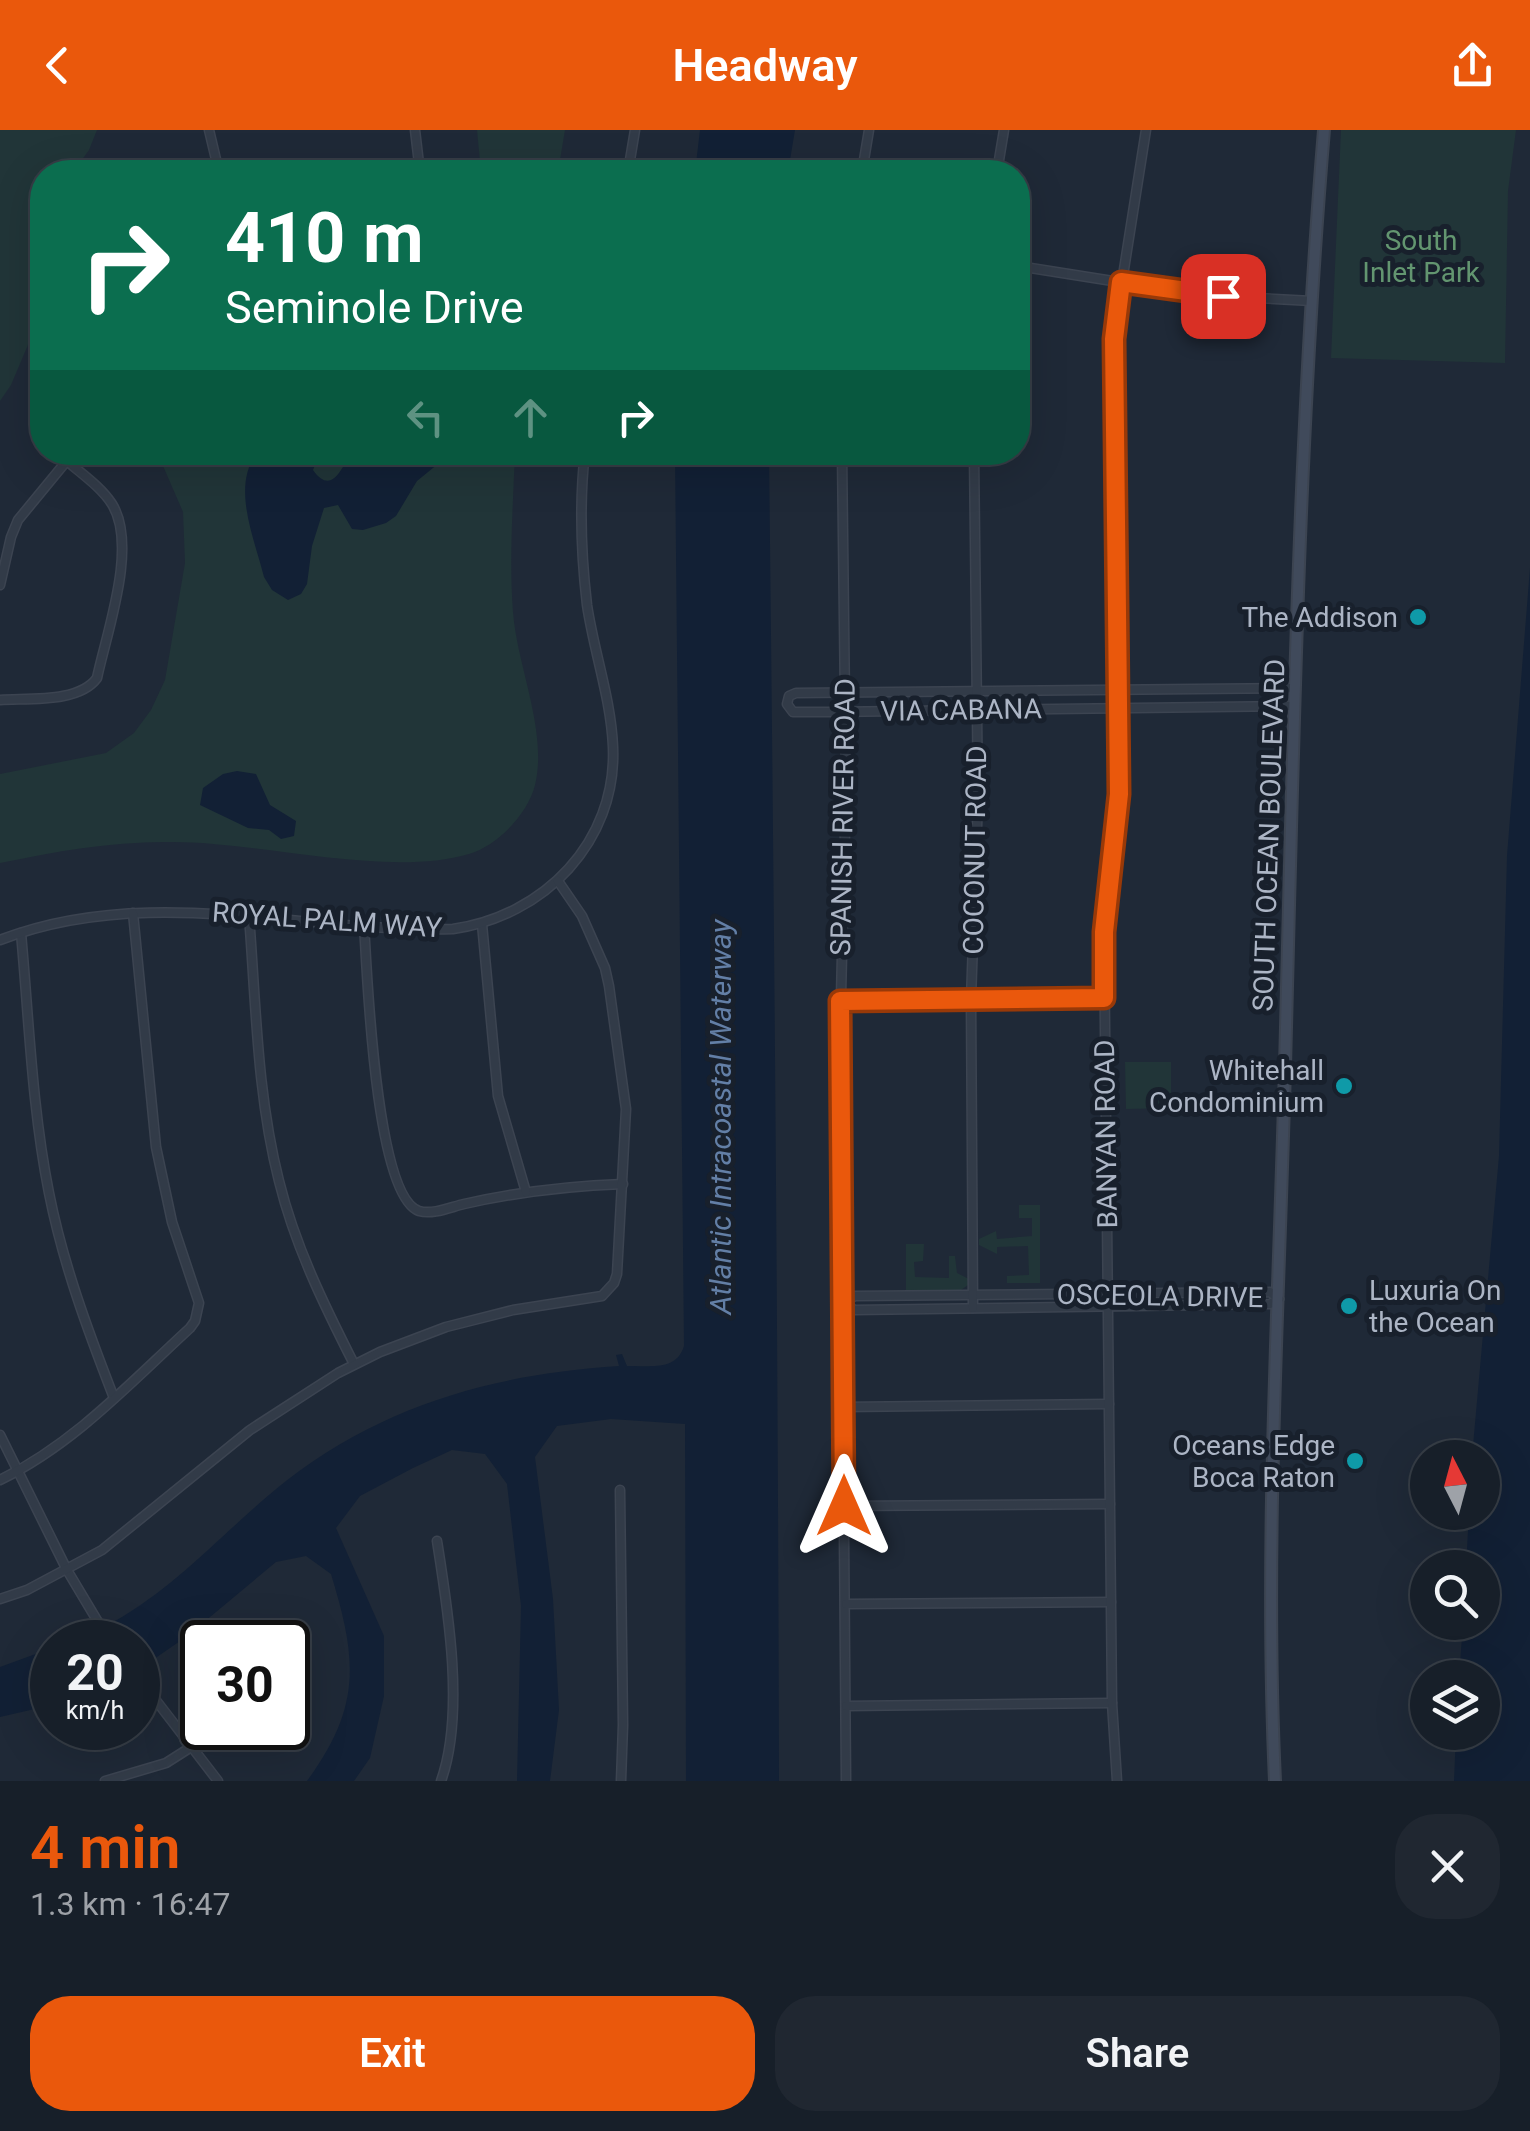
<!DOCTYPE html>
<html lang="en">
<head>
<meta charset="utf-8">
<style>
	body { margin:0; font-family:Roboto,sans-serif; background:#202731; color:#f1f3f6; height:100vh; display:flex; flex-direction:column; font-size:38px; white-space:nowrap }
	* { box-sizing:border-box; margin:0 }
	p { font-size:32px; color:#9ea2a8 }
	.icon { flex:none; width:55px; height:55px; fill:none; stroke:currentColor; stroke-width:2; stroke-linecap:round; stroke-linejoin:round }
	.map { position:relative; height:1651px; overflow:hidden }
	.side { display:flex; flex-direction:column; background:#171f29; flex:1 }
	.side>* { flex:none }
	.banner { position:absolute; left:30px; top:30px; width:1000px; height:305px; border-radius:40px; box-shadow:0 10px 40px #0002,0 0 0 2px #363d46; background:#0b6e4f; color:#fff; overflow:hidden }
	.needle { width:65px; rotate:354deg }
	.buttons { position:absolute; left:1410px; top:1310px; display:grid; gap:20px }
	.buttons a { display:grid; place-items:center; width:90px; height:90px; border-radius:50%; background:#171f29; box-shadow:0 10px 40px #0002,0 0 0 2px #363d46; font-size:50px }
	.speed { position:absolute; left:30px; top:1490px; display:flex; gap:20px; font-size:50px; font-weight:700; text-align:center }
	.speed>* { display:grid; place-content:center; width:130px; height:130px; border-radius:50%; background:#171f29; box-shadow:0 10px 40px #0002,0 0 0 2px #363d46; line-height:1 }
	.speed small { font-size:25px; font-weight:400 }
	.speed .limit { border:5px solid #111; border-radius:15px; background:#fff; color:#111 }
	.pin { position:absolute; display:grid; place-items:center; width:85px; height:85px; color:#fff; margin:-42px; border-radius:20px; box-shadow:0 5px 15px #0006 }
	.me { position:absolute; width:110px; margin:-55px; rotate:0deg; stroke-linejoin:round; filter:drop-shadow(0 0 8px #0008) }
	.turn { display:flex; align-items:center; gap:35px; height:210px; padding:0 30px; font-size:45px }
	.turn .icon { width:130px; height:130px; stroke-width:2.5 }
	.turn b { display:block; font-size:70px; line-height:85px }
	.lanes { display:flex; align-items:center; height:95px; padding:0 30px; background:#0003; justify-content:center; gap:50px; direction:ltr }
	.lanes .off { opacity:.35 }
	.round { display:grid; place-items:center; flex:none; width:105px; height:105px; border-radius:40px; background:#202731 }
	.overview { display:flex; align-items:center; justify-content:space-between; height:170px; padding:0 30px }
	h1 { font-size:60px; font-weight:600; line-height:75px; color:#ea580c }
	.button { display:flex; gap:20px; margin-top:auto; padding:20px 30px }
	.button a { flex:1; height:115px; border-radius:40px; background:#ea580c; color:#fff; font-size:40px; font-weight:600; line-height:115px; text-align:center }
	.button a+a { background:#202731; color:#f1f3f6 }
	header { display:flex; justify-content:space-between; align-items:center; height:130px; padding:0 30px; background:#ea580c; color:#fff; font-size:45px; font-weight:600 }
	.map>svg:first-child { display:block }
</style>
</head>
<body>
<header><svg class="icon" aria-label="back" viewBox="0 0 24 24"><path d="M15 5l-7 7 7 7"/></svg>Headway<svg class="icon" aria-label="share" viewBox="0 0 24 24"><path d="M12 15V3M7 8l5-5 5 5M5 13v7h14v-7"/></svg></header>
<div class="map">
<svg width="1530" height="1651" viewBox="0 0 1530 1651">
	<rect width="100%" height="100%" fill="#1f2937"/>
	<!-- green -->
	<g fill="#213538">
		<polygon points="0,0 97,0 89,20 73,42 42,42 42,111 37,134 33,203 11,255 0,271"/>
		<polygon points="477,0 565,0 558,42 481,42"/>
		<polygon points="1341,0 1516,0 1508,61 1505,233 1331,228"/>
		<path d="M165 323H515C513 375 509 429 513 482 517 536 548 602 535 655 528 684 497 716 469 724 387 748 262 712 173 712 114 711 58 721 0 733V644L106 623 134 603 151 580 165 550 185 433 183 382 160 329Z"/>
		<polygon points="1125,932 1171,932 1171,978 1126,979"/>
		<polygon points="1019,1075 1040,1075 1040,1153 1007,1153 1007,1146 1029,1145 1028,1116 997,1117 997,1124 979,1115 979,1109 996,1101 997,1109 1032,1106 1032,1088 1019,1088"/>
		<polygon points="906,1114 924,1114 923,1131 914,1132 915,1147 949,1148 949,1126 955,1126 957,1143 969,1149 968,1155 961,1160 906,1161"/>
	</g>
	<!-- water -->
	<g fill="#122035">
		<polygon points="700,0 795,0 788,42 695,42"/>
		<path d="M258 322 320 323 313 340C332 367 342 336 352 323H446L444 329 417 351 396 386 386 393 363 400 352 399 338 375 324 378 312 416 307 454 301 464 288 470 272 460 264 447C255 410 230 355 258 322Z"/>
		<path d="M675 323H769C774 765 778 1208 779 1651H686L685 1294 611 1289 557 1296 535 1327 553 1469 559 1580 550 1651H517L521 1476 507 1354 485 1324 452 1320 413 1338 360 1366 336 1398 384 1506V1566L370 1628 354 1651H307C362 1576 357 1529 331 1444L306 1426 276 1432 186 1507 138 1540V1512H66C82 1505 99 1499 115 1491 179 1455 229 1396 286 1351 385 1274 496 1244 619 1236L616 1225 622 1224 627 1236C650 1235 676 1242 684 1216Z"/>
		<polygon points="1530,438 1530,1651 1454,1651 1456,1603 1482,1602 1482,1548 1459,1547 1463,1493 1482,1492 1482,1438 1466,1437 1469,1383 1482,1382 1482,1328 1472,1327 1499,1026 1507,726"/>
		<polygon points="237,641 256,644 270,675 296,691 294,706 281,709 269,700 248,698 200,675 203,658 223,644"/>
		<polygon points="52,1518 52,1575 0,1587 0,1537"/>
	</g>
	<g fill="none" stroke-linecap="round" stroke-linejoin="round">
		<!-- street casing -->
		<g stroke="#3c4451" stroke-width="11">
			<g id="street">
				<polyline points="209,0 219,42"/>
				<polyline points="415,0 420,42"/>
				<polyline points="628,42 635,0"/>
				<polyline points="862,42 869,0"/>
				<polyline points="997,42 1004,0"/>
				<polyline points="1018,136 1201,165 1312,171"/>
				<polyline points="842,322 846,660 840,908 846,1651"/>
				<polyline points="0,455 11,407 18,390 74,322"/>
				<path d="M0 570C29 568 79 573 97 548 107 501 138 416 112 374 101 357 82 344 67 331"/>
				<polyline points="1295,576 828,582 793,582 787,574 789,566 796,563 1295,558"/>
				<path d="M249 786C256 874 257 965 279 1051 295 1116 324 1175 354 1234"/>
				<path d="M364 794C367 841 375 1066 419 1081 433 1085 451 1077 464 1074 517 1062 569 1056 623 1054"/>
				<polyline points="482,794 498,966 526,1062"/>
				<path d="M21 803C29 890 32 978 49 1063 63 1134 88 1201 114 1268"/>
				<path d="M0 810C147 753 302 803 453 799 544 786 617 712 613 617 611 569 594 522 587 475 581 424 579 373 585 322"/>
				<polyline points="840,871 1104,868"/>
				<polyline points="844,1172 855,1166 1270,1162 1279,1169"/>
				<polyline points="844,1172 854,1180 1270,1174 1279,1169"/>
				<polyline points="973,1178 971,869 978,669 974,322"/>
				<polyline points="844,1277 1109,1274"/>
				<polyline points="0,1305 67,1440 110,1512"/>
				<path d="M0 1350C74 1314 130 1253 190 1198L195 1191 199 1173 172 1092 156 1017 133 783"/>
				<polyline points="620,1360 623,1595 621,1651"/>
				<polyline points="844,1376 1110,1374"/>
				<path d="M437 1411C448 1480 465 1584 441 1651"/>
				<polyline points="0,1469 27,1460 102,1420 250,1300 338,1243 380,1222 446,1197 513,1180 602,1166 614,1153 617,1144 626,979 609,856 605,838 582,786 558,751"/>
				<polyline points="846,1474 1111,1472"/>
				<polyline points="138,1547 218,1651"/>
				<polyline points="846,1576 1112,1573"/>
				<polyline points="105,1651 166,1633 221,1598"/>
				<polyline points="1117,1651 1112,1573 1104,802 1119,664 1113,209 1146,0"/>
			</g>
		</g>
		<!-- secondary casing -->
		<g stroke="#3c4451" stroke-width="14">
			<path id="secondary" d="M1275 1651C1264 1414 1279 1175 1285 937 1293 625 1298 312 1324 0"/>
		</g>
		<!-- street -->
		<use href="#street" stroke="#323b48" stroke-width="8"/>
		<!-- secondary -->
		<use href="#secondary" stroke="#404a5b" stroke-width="10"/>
	</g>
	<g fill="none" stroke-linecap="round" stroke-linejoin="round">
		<!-- route casing -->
		<g stroke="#983908" stroke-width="25">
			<polyline id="route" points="844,1376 840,871 1104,868 1104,802 1119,664 1114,209 1121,152 1223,166"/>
		</g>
		<!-- route -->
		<use href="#route" stroke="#ea580c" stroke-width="18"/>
	</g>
	<!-- markers -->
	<g fill="#0f9aa8" stroke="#18202c" stroke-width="4">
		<circle cx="1418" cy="487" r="10"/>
		<circle cx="1344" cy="956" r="10"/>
		<circle cx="1349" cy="1176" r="10"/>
		<circle cx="1355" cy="1331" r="10"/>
	</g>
	<g text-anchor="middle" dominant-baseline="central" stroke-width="10" stroke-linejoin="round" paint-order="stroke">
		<!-- park labels -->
		<g font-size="28" fill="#639670" stroke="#18202c">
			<text x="1421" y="110">South<tspan x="1421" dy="32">Inlet Park</tspan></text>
		</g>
		<!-- poi labels -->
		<g font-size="28" fill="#acb5c5" stroke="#18202c" text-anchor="end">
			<text x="1398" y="487">The Addison</text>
			<text x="1324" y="940">Whitehall<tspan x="1324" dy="32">Condominium</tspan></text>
			<text x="1369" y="1160" text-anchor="start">Luxuria On<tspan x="1369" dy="32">the Ocean</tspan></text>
			<text x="1335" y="1315">Oceans Edge<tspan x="1335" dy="32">Boca Raton</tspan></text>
		</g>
		<!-- street labels -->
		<g font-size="28" fill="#acb5c5" stroke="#18202c">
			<text transform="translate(961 580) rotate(-1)">VIA CABANA</text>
			<text transform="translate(843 687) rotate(-89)">SPANISH RIVER ROAD</text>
			<text transform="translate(1269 705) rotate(-88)">SOUTH OCEAN BOULEVARD</text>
			<text transform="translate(975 720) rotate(-89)">COCONUT ROAD</text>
			<text transform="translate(327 790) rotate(4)">ROYAL PALM WAY</text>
			<text transform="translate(1106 1004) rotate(-91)">BANYAN ROAD</text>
			<text transform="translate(1160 1166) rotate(1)">OSCEOLA DRIVE</text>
		</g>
		<!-- water labels -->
		<g font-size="30" font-style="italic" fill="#637fa6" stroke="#18202c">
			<text transform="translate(720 987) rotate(-90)">Atlantic Intracoastal Waterway</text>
		</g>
	</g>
</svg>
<div class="buttons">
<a><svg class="needle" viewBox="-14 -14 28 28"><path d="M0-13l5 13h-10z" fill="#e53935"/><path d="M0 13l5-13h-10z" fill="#9ea2a8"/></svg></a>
<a><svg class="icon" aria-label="search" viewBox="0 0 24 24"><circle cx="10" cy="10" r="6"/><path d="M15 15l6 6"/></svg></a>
<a><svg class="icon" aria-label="layers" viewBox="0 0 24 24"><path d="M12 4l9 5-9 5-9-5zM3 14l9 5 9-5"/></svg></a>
</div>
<div class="speed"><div>20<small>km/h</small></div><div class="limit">30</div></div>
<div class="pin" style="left:1223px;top:166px;background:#d93025"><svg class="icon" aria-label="arrive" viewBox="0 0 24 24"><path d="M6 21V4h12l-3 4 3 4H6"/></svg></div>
<svg class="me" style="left:844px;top:1376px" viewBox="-20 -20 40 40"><path d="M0-17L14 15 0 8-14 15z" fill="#ea580c" stroke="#fff" stroke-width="4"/></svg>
<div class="banner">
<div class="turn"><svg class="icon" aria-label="right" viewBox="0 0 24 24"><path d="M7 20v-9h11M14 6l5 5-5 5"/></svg><div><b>410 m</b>Seminole Drive</div></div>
<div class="lanes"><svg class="icon off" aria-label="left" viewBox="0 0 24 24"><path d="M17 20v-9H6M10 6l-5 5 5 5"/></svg><svg class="icon off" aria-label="ahead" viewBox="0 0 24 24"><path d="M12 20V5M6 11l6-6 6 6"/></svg><svg class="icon" aria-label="right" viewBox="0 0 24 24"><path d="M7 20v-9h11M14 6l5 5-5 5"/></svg></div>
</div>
</div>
<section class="side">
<div class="overview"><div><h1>4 min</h1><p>1.3 km · 16:47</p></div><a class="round"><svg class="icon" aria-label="close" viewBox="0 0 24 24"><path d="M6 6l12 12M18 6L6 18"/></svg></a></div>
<div class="button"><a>Exit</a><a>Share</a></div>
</section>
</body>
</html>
